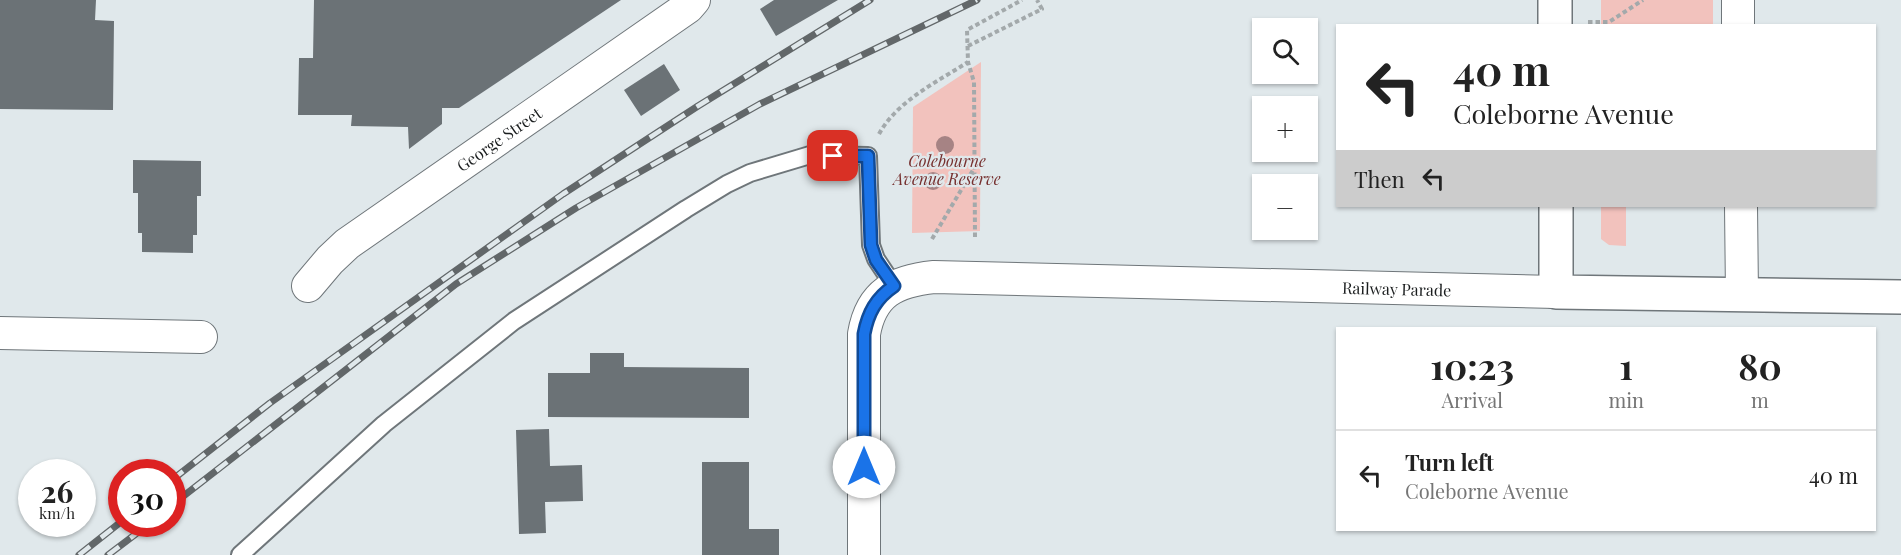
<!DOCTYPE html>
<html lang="en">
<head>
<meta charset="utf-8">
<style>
	body { margin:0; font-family:"Playfair Display",serif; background:#f6f6f6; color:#222; height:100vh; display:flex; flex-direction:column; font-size:22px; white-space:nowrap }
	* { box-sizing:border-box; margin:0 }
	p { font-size:20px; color:#767676 }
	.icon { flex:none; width:33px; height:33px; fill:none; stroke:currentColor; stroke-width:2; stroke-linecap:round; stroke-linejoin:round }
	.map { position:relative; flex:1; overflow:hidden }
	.details { position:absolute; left:1336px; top:327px; width:540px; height:204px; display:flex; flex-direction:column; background:#fff; border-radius:0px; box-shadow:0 2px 4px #0004 }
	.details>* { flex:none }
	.hud { position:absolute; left:1336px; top:24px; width:540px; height:183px; border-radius:0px; box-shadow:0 2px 4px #0004; background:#fff; color:#222; overflow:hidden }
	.tools { position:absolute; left:1252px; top:18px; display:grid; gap:12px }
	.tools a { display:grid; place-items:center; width:66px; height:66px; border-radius:0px; background:#fff; box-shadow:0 2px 4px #0004; font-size:30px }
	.speed { position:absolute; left:18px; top:459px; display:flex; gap:12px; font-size:30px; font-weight:700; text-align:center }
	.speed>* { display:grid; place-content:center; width:78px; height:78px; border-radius:50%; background:#fff; box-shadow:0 2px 4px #0004; line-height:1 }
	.speed small { font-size:15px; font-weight:400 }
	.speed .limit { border:9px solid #d22; background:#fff; color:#111 }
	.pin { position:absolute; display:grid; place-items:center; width:51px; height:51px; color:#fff; margin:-26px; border-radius:12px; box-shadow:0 3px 9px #0006 }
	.me { position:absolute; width:66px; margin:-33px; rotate:0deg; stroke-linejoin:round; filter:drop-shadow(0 0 4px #0008) }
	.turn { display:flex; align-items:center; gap:21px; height:126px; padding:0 18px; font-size:27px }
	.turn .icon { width:78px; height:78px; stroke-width:2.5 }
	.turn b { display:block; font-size:42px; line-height:51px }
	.then { display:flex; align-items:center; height:57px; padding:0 18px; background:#0003; gap:12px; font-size:22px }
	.eta { display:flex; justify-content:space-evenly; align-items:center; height:102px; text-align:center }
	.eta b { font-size:36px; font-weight:700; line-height:42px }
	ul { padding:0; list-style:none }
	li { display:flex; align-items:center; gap:18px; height:90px; padding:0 18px; border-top:2px solid #e0e0e0 }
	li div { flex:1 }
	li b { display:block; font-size:22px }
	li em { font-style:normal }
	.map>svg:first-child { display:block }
</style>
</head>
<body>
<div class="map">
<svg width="1901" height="555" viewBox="0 0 1901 555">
	<rect width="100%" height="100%" fill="#e0e8eb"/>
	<!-- green -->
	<g fill="#f2c2bd">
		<rect x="1601" y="0" width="112" height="25"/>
		<polygon points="981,62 980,231 912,233 913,107"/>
		<polygon points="1601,206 1626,206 1626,246 1609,245 1601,239"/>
	</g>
	<!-- building -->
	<g fill="#6b7276">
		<polygon points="0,0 96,0 95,20 114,21 113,110 0,109"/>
		<polygon points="314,0 621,0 459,108 442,108 442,124 409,149 408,127 351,126 352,115 298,115 299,58 313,58"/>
		<polygon points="774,0 838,0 776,36 760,9"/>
		<polygon points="664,64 680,90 641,116 624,90"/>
		<polygon points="133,160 201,161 201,196 197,196 197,235 193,235 193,253 142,252 142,233 138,233 138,193 133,193"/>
		<polygon points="590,353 624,353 624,367 749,368 749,418 548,417 548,373 590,373"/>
		<polygon points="549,429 550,466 582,465 583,501 545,502 546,533 519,534 516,430"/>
		<polygon points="702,462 749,462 749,529 779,529 779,555 702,555"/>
	</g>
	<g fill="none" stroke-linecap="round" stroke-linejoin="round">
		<!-- service casing -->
		<g stroke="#6f767a" stroke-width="20">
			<polyline id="service" points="240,555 384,424 514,321 686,209 727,184 750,173 810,155 868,156 871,245 876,259 894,286"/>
		</g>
		<!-- minor casing -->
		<g stroke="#6f767a" stroke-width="34">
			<g id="minor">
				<polyline points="1738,0 1738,26"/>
				<polyline points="1741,206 1742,295"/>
				<path id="s1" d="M308 286 330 260 347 244 688 7 694 0"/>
				<polyline points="0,333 201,337"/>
				<path id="s2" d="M864 555V334C871 293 895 281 934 277L1556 292"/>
			</g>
		</g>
		<!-- tertiary casing -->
		<g stroke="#6f767a" stroke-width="36">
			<g id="tertiary">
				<polyline points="1555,26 1555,0"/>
				<polyline points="1556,206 1556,292 1901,297"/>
			</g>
		</g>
		<!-- path -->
		<g stroke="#a3a9ab" stroke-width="4" stroke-dasharray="4.5 3" stroke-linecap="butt">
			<polyline points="1588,22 1609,22 1643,0"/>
			<polyline points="968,46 1042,9 1037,0"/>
			<path d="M879 134C897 101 937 82 968 62"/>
			<polyline points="975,237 974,82 968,62 967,30 1022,0"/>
			<polyline points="932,239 973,170"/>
		</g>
		<!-- service -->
		<use href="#service" stroke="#fff" stroke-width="16"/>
		<!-- minor -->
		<use href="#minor" stroke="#fff" stroke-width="32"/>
		<!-- tertiary -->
		<use href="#tertiary" stroke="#fff" stroke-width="33"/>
		<!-- rail casing -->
		<g stroke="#626769" stroke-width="7">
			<g id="rail">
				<polyline points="172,480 270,403 563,194 698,106 870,0"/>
				<polyline points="172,505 456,284 576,208 760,104 977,0"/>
				<polyline points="79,555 122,521"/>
				<polyline points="108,555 149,524"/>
			</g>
		</g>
		<!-- rail -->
		<use href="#rail" stroke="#e0e8eb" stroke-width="4.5" stroke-dasharray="14" stroke-linecap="butt"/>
	</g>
	<!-- trees -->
	<g fill="#a68384">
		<circle cx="945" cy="145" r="9"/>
		<circle cx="933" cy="181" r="9"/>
	</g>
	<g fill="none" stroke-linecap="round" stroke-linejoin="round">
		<!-- route casing -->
		<g stroke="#114b97" stroke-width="15">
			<path id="route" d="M833 156H868L871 245 876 260 894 286C876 298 868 313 864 334V467"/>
		</g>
		<!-- route -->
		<use href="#route" stroke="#1a73e8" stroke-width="10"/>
	</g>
	<g text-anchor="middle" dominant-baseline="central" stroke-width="4.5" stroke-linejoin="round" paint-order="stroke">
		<!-- street labels -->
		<g font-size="16" fill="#1a1d1e" stroke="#e0e8eb">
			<text stroke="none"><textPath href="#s1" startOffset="242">George Street</textPath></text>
			<text stroke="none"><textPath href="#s2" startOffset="783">Railway Parade</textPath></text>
		</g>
		<!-- park labels -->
		<g font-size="16" font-style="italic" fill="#76302f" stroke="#e0e8eb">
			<text x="947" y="160">Colebourne<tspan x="947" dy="18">Avenue Reserve</tspan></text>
		</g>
	</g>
</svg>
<div class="tools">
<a><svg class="icon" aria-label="search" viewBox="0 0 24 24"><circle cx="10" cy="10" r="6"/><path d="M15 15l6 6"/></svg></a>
<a>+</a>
<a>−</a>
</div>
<div class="speed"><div>26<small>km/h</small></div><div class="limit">30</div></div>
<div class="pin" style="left:833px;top:156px;background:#d93025"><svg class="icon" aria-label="arrive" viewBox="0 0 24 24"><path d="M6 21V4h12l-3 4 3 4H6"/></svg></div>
<svg class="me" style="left:864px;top:467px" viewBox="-20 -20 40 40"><circle r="19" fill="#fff"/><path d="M0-13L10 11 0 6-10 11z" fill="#1a73e8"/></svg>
<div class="hud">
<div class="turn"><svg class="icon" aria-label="left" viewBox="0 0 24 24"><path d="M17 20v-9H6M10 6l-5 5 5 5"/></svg><div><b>40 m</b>Coleborne Avenue</div></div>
<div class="then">Then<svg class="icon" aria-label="left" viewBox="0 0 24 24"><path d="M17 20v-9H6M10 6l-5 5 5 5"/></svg></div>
</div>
<section class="details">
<div class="eta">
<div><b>10:23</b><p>Arrival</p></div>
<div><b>1</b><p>min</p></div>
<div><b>80</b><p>m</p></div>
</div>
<ul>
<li><svg class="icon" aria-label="left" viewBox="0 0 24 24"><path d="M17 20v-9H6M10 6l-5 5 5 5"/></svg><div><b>Turn left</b><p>Coleborne Avenue</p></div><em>40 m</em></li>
</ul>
</section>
</div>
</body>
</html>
